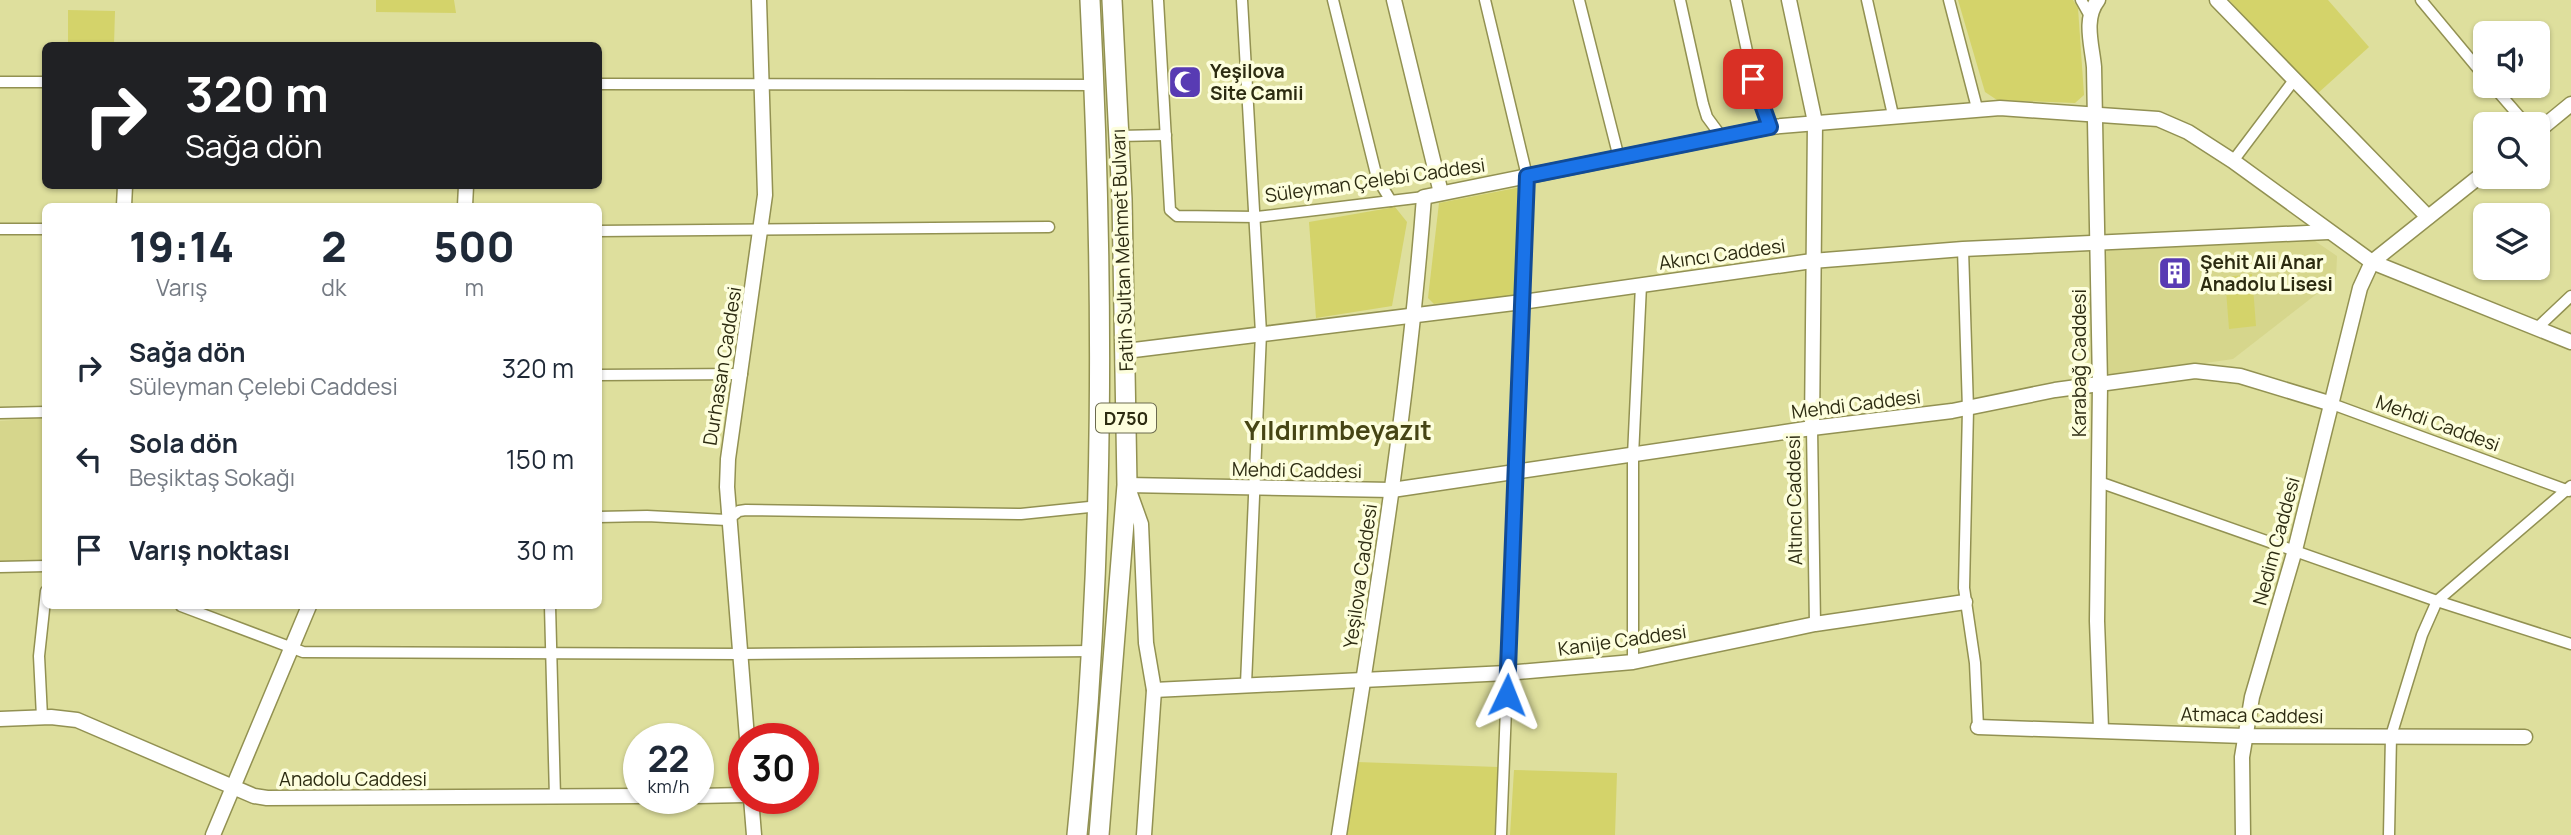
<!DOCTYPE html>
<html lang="tr">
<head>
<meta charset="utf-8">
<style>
	body { margin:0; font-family:Manrope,sans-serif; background:#f6f6f7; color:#1f2937; height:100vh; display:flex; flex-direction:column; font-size:26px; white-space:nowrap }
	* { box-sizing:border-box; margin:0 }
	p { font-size:23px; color:#747a83 }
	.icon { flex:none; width:38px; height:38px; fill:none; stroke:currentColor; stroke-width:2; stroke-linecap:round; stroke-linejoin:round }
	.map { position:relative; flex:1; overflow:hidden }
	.side { position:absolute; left:42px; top:203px; width:560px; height:406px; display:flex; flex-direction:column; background:#fff; border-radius:10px; box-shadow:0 2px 5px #0004 }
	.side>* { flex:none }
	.banner { position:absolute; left:42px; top:42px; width:560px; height:147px; border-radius:10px; box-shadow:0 2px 5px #0004; background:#202124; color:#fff; overflow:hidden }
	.tools { position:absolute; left:2473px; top:21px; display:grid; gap:14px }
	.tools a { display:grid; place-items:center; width:77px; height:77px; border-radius:10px; background:#fff; box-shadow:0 2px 5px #0004; font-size:35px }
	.speed { position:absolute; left:623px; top:723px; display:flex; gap:14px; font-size:35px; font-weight:700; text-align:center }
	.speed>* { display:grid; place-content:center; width:91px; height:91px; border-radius:50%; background:#fff; box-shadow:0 2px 5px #0004; line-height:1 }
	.speed small { font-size:18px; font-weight:400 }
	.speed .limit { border:10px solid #d22; background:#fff; color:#111 }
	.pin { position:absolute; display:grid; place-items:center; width:60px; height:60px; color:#fff; margin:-30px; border-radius:14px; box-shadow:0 4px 10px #0006 }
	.me { position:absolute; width:77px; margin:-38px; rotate:2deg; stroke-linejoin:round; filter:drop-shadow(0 0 5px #0008) }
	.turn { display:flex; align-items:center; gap:24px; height:147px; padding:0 28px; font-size:32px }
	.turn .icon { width:91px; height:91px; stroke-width:2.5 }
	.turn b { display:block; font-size:49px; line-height:60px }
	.eta { display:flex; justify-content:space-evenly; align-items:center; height:119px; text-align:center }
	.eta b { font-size:42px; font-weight:800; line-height:49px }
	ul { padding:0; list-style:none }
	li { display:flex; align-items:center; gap:21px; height:91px; padding:0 28px }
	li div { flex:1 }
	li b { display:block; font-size:26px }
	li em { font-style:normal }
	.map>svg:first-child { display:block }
</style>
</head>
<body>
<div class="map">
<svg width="2571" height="835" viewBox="0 0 2571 835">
	<rect width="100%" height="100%" fill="#dedf9d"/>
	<!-- built -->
	<g fill="#d6d68c">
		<polygon points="2312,239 2337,256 2336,279 2233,359 2103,378 2103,251"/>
		<polygon points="45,418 45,560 0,562 0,421"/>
	</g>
	<!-- green -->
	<g fill="#d4d36a">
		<polygon points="376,0 454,0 456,13 376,12"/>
		<polygon points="1958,0 2073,0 2078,8 2084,95 2075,103 1997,100 1985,92"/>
		<polygon points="2229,0 2328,0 2369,47 2317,94"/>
		<polygon points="68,10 115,11 114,45 68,45"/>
		<polygon points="1521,187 1515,295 1434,304 1428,298 1439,203"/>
		<polygon points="1395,207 1407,222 1392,306 1316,318 1309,222"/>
		<polygon points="2252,274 2256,326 2229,329 2225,277"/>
		<polygon points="1357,762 1498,767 1495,835 1346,835"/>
		<polygon points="1514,770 1617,773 1615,835 1510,835"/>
	</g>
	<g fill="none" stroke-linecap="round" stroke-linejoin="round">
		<!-- minor casing -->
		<g stroke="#929152" stroke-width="13">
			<g id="minor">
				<polyline points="1158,0 1170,210 1177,216 1257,217 1424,197"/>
				<polyline points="1242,0 1261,333 1246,684"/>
				<polyline points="1333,0 1377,178 1391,201"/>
				<polyline points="1485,0 1527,176 1501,835"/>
				<polyline points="1579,0 1619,158"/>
				<polyline points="1680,0 1703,104 1707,117 1721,136"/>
				<polyline points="1736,0 1753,79 1770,127"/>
				<polyline points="1867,0 1893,115"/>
				<polyline points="1949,0 1977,108"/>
				<polyline points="2081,0 2090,16"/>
				<polyline points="2421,0 2485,77"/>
				<polyline points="0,82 46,82"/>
				<polyline points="598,84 1094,85"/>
				<polyline points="2493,86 2526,124"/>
				<polyline points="1119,136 1166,135"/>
				<polyline points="2233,161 2294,80"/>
				<polyline points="0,229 46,229"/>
				<polyline points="598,231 1049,227"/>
				<polyline points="1963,249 1968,409 1964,588 1975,663 1978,727"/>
				<polyline points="2537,328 2571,296"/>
				<polyline points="598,375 742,374"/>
				<polyline points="2332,404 2569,491"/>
				<polyline points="0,413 46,412"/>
				<polyline points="1812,428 1815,624"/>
				<polyline points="2099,482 2437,601 2571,644"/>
				<polyline points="598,517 647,516 727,520 739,511 746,510 1021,514 1099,506"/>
				<polyline points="0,567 46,566"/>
				<polyline points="181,606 303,652 740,654 1092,651"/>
				<polyline points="550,606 555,797"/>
				<polyline points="1633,662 1633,456 1641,285"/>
				<polyline points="42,717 39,656 46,591"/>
				<polyline points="2389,835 2391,736 2422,635 2437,601 2571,486"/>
			</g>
		</g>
		<!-- tertiary casing -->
		<g stroke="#929152" stroke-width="17">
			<g id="tertiary">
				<polyline points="1394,0 1441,193"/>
				<polyline points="1789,0 1815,122 1812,428"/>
				<path d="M2098 0C2083 19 2092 45 2094 67L2100 385 2097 621 2101 729"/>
				<polyline points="2217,0 2428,217"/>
				<polyline points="2538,131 2571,104"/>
				<polyline points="124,206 125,186"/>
				<polyline points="465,206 466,186"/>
				<polyline points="1126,351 1522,302 1812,261 1963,249 2328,232"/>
				<polyline points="1154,690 1507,673 1633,662 1815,624 1965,602"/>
				<polyline points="0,719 51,717 77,720 254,796 267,798 639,796"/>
				<polyline points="1978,727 2244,736 2525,737"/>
				<polyline points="747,738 727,487 728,459 765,195 759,0"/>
				<polyline points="698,796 744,795"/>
				<polyline points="751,798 754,835"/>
				<polyline points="213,835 309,606"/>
				<polyline points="1144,835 1154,690 1146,643 1141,524 1127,485 1392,490 1812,428 1952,411 2055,390 2195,371 2240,376 2332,404"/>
				<path d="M1339 835C1372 623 1408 411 1424 197L1770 127 2000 108 2158 119 2188 132 2233 161 2372 262 2571 342"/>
				<polyline points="2243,835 2242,757 2252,697 2295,550 2360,288 2372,262 2485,172"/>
			</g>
		</g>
		<!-- trunk casing -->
		<g stroke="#929152" stroke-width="22">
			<g id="trunk">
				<path d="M1077 835C1105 557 1104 279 1090 0"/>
				<polyline points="1099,835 1127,485 1122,199 1112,0"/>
			</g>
		</g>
		<!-- minor -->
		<use href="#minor" stroke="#fff" stroke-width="10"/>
		<!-- tertiary -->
		<use href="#tertiary" stroke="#fff" stroke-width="14"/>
		<!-- trunk -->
		<use href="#trunk" stroke="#fff" stroke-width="19"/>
	</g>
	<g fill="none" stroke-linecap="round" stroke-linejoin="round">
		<!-- route casing -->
		<g stroke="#114b97" stroke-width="18">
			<polyline id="route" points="1507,695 1527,176 1770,127 1753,79"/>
		</g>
		<!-- route -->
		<use href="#route" stroke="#1a73e8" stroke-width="12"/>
	</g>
	<!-- icons -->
	<defs>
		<g id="mosque-square" transform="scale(1.75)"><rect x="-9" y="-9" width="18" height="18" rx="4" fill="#583bb3" stroke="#fdfedd"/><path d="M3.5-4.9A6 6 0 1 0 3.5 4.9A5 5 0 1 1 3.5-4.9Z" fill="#fff"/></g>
		<g id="building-square" transform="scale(1.75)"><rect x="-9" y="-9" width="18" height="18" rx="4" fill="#583bb3" stroke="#fdfedd"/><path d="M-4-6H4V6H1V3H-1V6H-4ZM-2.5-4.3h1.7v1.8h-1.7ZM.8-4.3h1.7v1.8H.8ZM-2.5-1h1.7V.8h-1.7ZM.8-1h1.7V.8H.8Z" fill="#fff"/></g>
	</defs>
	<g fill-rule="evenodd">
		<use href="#mosque-square" x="1185" y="82"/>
		<use href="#building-square" x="2175" y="273"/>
	</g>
	<g text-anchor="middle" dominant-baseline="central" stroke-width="7" stroke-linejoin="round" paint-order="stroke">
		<!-- shield labels -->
		<rect fill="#fdfedd" stroke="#6b6a4e" stroke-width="2" x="1096" y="403.5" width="60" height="29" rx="5"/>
		<g font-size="18" font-weight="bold" fill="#2c2b11">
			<text x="1126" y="418">D750</text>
		</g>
		<!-- poi labels -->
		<g font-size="19" font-weight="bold" fill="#2c2b11" stroke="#fdfedd" text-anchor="start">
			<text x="1210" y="71">Yeşilova<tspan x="1210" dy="22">Site Camii</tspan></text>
			<text x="2200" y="262">Şehit Ali Anar<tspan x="2200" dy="22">Anadolu Lisesi</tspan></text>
		</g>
		<!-- street labels -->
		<g font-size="19" fill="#2c2b11" stroke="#fdfedd">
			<text transform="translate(1375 180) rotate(-8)">Süleyman Çelebi Caddesi</text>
			<text transform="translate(1122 250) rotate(-92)">Fatih Sultan Mehmet Bulvarı</text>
			<text transform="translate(1722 254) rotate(-8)">Akıncı Caddesi</text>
			<text transform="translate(2079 363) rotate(-90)">Karabağ Caddesi</text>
			<text transform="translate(722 366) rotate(-81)">Durhasan Caddesi</text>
			<text transform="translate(1856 404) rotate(-7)">Mehdi Caddesi</text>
			<text transform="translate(2438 423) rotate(20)">Mehdi Caddesi</text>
			<text transform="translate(1297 470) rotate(1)">Mehdi Caddesi</text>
			<text transform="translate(1794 500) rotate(-91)">Altıncı Caddesi</text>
			<text transform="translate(2276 541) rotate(-75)">Nedim Caddesi</text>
			<text transform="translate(1360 576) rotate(-82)">Yeşilova Caddesi</text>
			<text transform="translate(1622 640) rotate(-8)">Kanije Caddesi</text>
			<text transform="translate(2252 715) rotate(1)">Atmaca Caddesi</text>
			<text x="353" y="779">Anadolu Caddesi</text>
		</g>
		<!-- district labels -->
		<g font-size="26" font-weight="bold" fill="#464514" stroke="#fdfedd">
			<text x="1338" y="430">Yıldırımbeyazıt</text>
		</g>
	</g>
</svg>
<div class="tools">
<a><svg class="icon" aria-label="sound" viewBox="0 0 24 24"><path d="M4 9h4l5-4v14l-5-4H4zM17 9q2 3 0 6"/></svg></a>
<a><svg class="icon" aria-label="search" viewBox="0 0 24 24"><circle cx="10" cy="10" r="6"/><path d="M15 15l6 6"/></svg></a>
<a><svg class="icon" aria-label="layers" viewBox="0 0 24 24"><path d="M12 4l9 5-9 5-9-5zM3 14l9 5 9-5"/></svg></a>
</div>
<div class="speed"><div>22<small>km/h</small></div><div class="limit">30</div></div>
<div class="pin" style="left:1753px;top:79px;background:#d93025"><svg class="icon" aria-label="arrive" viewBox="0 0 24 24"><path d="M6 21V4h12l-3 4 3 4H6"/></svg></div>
<svg class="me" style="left:1507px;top:695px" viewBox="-20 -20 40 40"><path d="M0-17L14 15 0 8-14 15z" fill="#1a73e8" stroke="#fff" stroke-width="4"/></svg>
<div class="banner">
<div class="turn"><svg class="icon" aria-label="right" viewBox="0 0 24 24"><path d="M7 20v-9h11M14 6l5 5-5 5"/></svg><div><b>320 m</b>Sağa dön</div></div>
</div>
<section class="side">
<div class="eta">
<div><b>19:14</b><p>Varış</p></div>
<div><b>2</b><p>dk</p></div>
<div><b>500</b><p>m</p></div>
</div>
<ul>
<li><svg class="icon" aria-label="right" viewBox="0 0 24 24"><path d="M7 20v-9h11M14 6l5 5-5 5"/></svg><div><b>Sağa dön</b><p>Süleyman Çelebi Caddesi</p></div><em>320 m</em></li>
<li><svg class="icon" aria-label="left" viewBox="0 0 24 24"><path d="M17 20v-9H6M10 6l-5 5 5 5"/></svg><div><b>Sola dön</b><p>Beşiktaş Sokağı</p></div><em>150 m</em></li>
<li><svg class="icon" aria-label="arrive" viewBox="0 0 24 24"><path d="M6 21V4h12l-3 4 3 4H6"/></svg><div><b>Varış noktası</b></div><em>30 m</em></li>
</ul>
</section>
</div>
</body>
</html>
